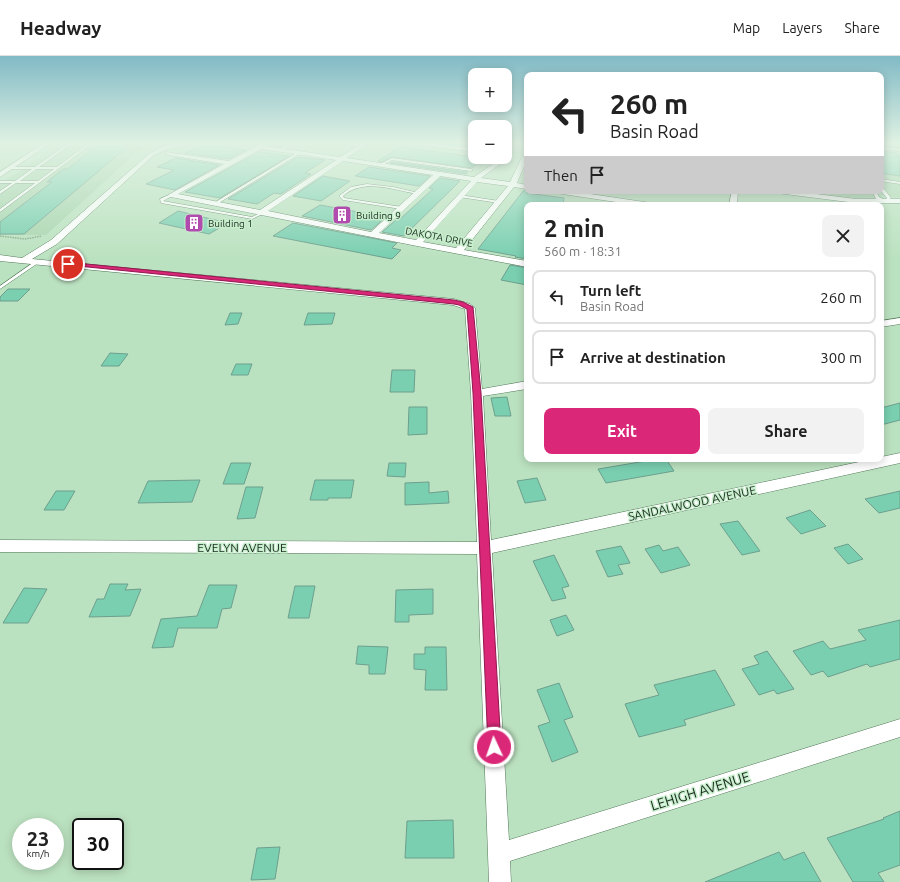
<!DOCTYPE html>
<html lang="en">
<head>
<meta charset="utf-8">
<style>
	body { margin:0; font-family:Ubuntu,sans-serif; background:#f2f2f2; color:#222; height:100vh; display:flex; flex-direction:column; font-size:15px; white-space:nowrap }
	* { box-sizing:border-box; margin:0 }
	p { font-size:13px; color:#767676 }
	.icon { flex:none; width:22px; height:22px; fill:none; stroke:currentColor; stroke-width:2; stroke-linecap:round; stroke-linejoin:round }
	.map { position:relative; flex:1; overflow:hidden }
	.details { position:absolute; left:524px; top:146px; width:360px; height:260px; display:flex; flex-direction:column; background:#fff; border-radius:8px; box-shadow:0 2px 10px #0003 }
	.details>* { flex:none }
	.banner { position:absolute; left:524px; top:16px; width:360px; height:122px; border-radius:8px; box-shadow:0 2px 10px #0003; background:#fff; color:#222; overflow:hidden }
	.tools { position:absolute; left:468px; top:12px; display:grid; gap:8px }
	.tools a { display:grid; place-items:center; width:44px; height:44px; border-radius:8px; background:#fff; box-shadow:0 2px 10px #0003; font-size:20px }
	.speed { position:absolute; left:12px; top:762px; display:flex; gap:8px; font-size:20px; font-weight:700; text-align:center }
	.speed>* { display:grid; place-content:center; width:52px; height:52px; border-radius:50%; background:#fff; box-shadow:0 2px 10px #0003; line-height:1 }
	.speed small { font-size:10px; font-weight:400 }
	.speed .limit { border:2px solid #111; border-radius:6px; background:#fff; color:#111 }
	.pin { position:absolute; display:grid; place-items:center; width:34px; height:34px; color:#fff; margin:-17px; border:2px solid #fff; border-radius:50%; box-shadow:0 1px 4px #0007 }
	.me { position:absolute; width:44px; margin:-22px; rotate:357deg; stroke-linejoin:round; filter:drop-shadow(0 0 3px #0008) }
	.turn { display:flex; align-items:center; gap:14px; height:84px; padding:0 20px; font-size:18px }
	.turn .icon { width:52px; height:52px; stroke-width:2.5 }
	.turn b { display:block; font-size:28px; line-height:34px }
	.then { display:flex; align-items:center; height:38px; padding:0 20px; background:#0003; gap:8px; font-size:15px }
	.round { display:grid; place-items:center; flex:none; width:42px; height:42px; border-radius:8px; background:#f2f2f2 }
	.head { display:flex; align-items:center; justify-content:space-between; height:68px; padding:0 20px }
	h1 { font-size:24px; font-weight:700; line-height:30px }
	.action { display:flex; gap:8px; margin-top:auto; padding:8px 20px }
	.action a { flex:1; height:46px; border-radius:8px; background:#db2777; color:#fff; font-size:16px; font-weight:700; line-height:46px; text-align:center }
	.action a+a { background:#f2f2f2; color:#222 }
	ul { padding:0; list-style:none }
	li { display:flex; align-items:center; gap:12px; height:54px; margin:0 8px 6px; padding:0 12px; border:2px solid #e0e0e0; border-radius:8px }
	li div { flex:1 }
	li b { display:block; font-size:15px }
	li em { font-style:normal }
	header { display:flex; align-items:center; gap:24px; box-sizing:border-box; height:56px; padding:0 20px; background:#fff; border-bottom:1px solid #e0e0e0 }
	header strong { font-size:19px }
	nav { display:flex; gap:22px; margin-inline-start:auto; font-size:14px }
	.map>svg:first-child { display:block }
</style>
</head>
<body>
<header>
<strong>Headway</strong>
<nav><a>Map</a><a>Layers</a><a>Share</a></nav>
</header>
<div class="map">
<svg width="900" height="826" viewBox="0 0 900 826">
	<rect width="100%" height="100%" fill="#bbe2c0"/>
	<!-- built -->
	<g fill="#a9d5af">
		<polygon points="62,87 147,87 46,179 0,179 0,128"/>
		<polygon points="505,87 527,87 527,99 505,96"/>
		<polygon points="881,87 900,87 900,141 854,142 799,135 881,135"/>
	</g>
	<!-- building -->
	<g fill="#7acfb1" stroke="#6d9f8d">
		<polygon points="102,87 132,87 24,178 0,178 0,166 52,126 47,126 63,113 67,113"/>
		<polygon points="204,88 246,94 229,103 185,97"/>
		<polygon points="400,91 475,101 483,102 472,112 392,101 381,106 378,105"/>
		<polygon points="881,95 896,97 897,99 900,100 900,120 881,117"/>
		<polygon points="259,96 289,100 220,142 185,136"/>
		<polygon points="298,101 325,104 305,117 311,118 281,138 274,137 257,148 228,143"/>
		<polygon points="176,102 219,109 175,134 146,128 174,114 157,111"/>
		<polygon points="392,106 468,116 466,118 390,107"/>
		<polygon points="369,111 430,120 419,130 355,120"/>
		<polygon points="323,120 350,125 321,145 293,140"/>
		<polygon points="440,122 460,125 404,180 382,176 397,163 400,163 433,133 429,132"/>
		<polygon points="524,134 527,134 527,137 564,142 563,149 527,149 527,203 515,201 516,200 478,193"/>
		<polygon points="320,149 386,161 371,174 302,160"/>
		<polygon points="178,155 228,167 209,178 159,167"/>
		<polygon points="293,167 397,187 392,192 401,194 392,203 273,180"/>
		<polygon points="510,209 527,212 527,229 501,224"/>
		<polygon points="8,233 30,233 18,245 0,245 0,241"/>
		<polygon points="230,257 242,257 238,268 225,269"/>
		<polygon points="308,257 335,257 332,268 304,269"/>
		<polygon points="110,297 128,298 119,310 101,310"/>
		<polygon points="236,308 252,308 248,319 231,319"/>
		<polygon points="392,314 415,314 414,336 390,336"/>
		<polygon points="507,341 511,360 495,360 491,342"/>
		<polygon points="900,347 900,364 881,369 881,352"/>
		<polygon points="409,351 427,351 427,378 408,379"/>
		<polygon points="658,403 666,403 674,415 606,427 598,413"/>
		<polygon points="231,407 251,407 244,428 223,428"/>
		<polygon points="389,407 406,407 405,421 387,420"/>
		<polygon points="537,422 546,444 525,447 517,425"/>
		<polygon points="200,424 192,446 138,447 148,425"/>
		<polygon points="315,424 354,424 351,442 328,442 328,444 310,444"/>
		<polygon points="429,426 429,437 448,435 449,447 405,449 405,427"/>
		<polygon points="246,431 263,431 255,462 237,463"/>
		<polygon points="56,435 75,435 64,454 44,454"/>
		<polygon points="900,435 900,452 879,457 865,443"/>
		<polygon points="810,454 826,470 801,478 786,462"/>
		<polygon points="738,465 760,495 742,499 720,468"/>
		<polygon points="848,488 863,503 848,508 834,492"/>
		<polygon points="659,489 663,495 678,491 690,509 661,517 645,493"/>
		<polygon points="621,490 630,507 618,509 623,518 608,521 596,495"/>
		<polygon points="554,499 569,530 562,532 566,542 552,545 533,505"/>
		<polygon points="110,528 128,528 125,534 141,533 130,560 89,561 97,543 104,543"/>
		<polygon points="209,529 237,529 231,552 222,553 217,572 178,572 173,591 152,592 161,563 197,560"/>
		<polygon points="295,530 315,530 309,562 288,562"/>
		<polygon points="24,532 47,533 28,567 3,567"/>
		<polygon points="433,533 433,558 409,559 409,566 395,566 396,534"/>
		<polygon points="566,559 574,574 557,580 550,564"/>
		<polygon points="900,564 900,603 870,611 867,608 828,621 823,615 811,619 793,595 823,585 830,593 866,584 858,574"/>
		<polygon points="358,590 388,591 385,618 369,618 369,609 356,608"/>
		<polygon points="425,591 446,591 447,634 425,634 426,614 414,613 414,598 425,598"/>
		<polygon points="767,595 794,633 777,638 774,634 759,639 742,613 759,608 754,600"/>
		<polygon points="715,614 735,649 684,664 686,669 639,681 625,648 659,639 654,629"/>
		<polygon points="559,627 573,661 564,664 578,696 552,706 538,670 550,666 537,634"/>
		<polygon points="900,755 900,809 878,817 884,826 853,826 827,782 884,763 883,762"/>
		<polygon points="453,764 454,802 405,802 407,765"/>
		<polygon points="280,791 275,823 251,824 257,792"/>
		<polygon points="779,796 784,804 804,796 821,826 705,826"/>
	</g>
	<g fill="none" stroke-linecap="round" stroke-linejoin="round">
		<!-- service casing -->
		<g stroke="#54775a" stroke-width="1">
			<g id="service">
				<path d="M69 87H73L39 111H57L89 87H93L0 156V153L35 127H16L0 138V135L12 127H0V125H15L32 113H10L9 111H35ZM36 113H54L38 125H20Z"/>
				<polygon points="290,87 294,87 281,95 278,94"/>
				<polygon points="881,91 900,93 900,95 881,93"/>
				<polygon points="298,96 301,97 217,148 214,147"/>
				<polygon points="392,102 471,113 473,114 471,115 392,104 381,110 378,109"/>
				<polygon points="881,123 900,126 900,128 881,125"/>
				<path d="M367 128 393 131 419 137 417 138C394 134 363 122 343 140L344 142 402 151 403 152 401 153 343 144 339 140 351 131Z"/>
				<polygon points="881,129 891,142 886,146 876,143 872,135 876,135 879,141 885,144 887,142 881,135"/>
				<polygon points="171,138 172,138 172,140 163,145 252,161 264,155 267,156 252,163 161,147 160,143"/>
				<polygon points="460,139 499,145 501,146 499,147 459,141 458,140"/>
				<polygon points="37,204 41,205 0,233 0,230"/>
			</g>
		</g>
		<!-- minor casing -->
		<g stroke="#54775a" stroke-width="1">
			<g id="minor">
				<polygon points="44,87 51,87 0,121 0,116"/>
				<polygon points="182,87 194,87 168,93 154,99 57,188 32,203 454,243 470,248 475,252 482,333 527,325 527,333 483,340 491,484 873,403 881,403 881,401 900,397 900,407 492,497 509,784 900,663 900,681 510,805 511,826 489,826 477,498 0,496 0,484 477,486 471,337 465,253 453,249 0,205 0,199 22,202 51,184 150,97 164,90"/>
				<path d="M262 87H268L265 90 340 101 362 87H369L347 102 474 121 509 97 511 98V100L481 122 510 126 522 101 527 100V103L517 127 527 129V133L514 131 464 194 527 205V211L417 190 171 141 168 139 224 108 168 99 166 98V96L229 105ZM261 93 336 104 260 154 178 138ZM343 105 433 119 371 176 268 155ZM440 120 471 125 416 184 379 177ZM477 126 508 130 456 192 423 186Z"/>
				<polygon points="414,87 429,87 475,92 475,96 417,89"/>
				<polygon points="553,135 570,135 651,147 655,149 636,149 556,137"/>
				<polygon points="732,135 738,135 737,149 729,149"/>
				<polygon points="774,135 793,135 856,143 900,143 900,147 856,147 777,137"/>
				<polygon points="900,262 900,268 881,271 881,265"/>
			</g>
		</g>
		<!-- path -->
		<polyline stroke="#88a78c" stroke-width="1.5" stroke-dasharray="1.5 1" stroke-linecap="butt" points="0,180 25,183 42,180"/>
		<!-- service -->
		<use href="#service" fill="#fff" fill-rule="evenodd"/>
		<!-- minor -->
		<use href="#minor" fill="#fff" fill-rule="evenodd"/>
	</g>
	<!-- sky -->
	<linearGradient id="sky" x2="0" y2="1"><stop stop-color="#81bac5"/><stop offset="0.43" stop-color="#e0f2e3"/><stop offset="1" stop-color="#e0f2e3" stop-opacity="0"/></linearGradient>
	<rect width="900" height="202" fill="url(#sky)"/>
	<!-- route -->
	<polygon fill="#db2777" stroke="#8e194d" points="66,206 454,244 463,246 473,251 481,337 501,691 499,695 494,697 489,695 488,691 473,337 467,253 459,249 454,248 68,209 66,209"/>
	<!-- icons -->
	<defs>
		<g id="building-square" transform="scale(1)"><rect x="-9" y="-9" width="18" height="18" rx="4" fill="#b24bae" stroke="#c8efcd"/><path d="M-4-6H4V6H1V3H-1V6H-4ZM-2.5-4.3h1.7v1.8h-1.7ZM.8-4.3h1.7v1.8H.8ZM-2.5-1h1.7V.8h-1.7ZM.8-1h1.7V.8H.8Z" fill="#fff"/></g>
	</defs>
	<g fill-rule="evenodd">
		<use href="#building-square" x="342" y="159"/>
		<use href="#building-square" x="194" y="167"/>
	</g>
	<g text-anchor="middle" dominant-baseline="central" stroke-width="3" stroke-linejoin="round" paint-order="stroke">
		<!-- far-poi labels -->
		<g font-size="10" fill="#1b2a1e" stroke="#c8efcd" text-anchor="start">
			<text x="356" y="159">Building 9</text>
			<text x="208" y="167">Building 1</text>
		</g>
		<!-- far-street labels -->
		<g font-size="10" fill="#1b2a1e" stroke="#c8efcd">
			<text transform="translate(439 181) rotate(11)">DAKOTA DRIVE</text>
		</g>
		<!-- street labels -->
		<g font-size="12" fill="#1b2a1e" stroke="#c8efcd">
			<text transform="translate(692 447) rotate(-12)">SANDALWOOD AVENUE</text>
			<text x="242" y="491">EVELYN AVENUE</text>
		</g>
		<!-- near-street labels -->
		<g font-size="14" fill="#1b2a1e" stroke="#c8efcd">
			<text transform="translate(700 735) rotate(-17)">LEHIGH AVENUE</text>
		</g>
	</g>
</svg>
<div class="tools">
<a>+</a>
<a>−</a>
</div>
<div class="speed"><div>23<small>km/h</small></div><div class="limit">30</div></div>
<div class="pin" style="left:68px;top:208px;background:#d93025"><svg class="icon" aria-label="arrive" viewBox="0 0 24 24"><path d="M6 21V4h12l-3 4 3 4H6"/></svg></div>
<svg class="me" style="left:494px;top:691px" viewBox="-20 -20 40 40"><circle r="17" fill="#db2777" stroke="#fff" stroke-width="3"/><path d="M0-11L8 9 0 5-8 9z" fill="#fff"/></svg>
<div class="banner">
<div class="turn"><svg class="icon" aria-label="left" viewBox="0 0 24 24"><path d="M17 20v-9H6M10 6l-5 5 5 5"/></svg><div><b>260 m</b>Basin Road</div></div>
<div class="then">Then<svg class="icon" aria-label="arrive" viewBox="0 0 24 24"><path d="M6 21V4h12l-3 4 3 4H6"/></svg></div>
</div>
<section class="details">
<div class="head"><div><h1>2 min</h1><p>560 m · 18:31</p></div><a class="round"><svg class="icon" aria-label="close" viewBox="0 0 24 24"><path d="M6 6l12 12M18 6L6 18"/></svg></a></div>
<ul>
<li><svg class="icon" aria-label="left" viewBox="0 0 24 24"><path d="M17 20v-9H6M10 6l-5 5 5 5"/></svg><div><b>Turn left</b><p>Basin Road</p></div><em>260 m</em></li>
<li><svg class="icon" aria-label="arrive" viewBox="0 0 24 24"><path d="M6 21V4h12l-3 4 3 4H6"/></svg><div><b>Arrive at destination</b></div><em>300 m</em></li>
</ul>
<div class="action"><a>Exit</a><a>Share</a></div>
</section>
</div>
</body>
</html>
